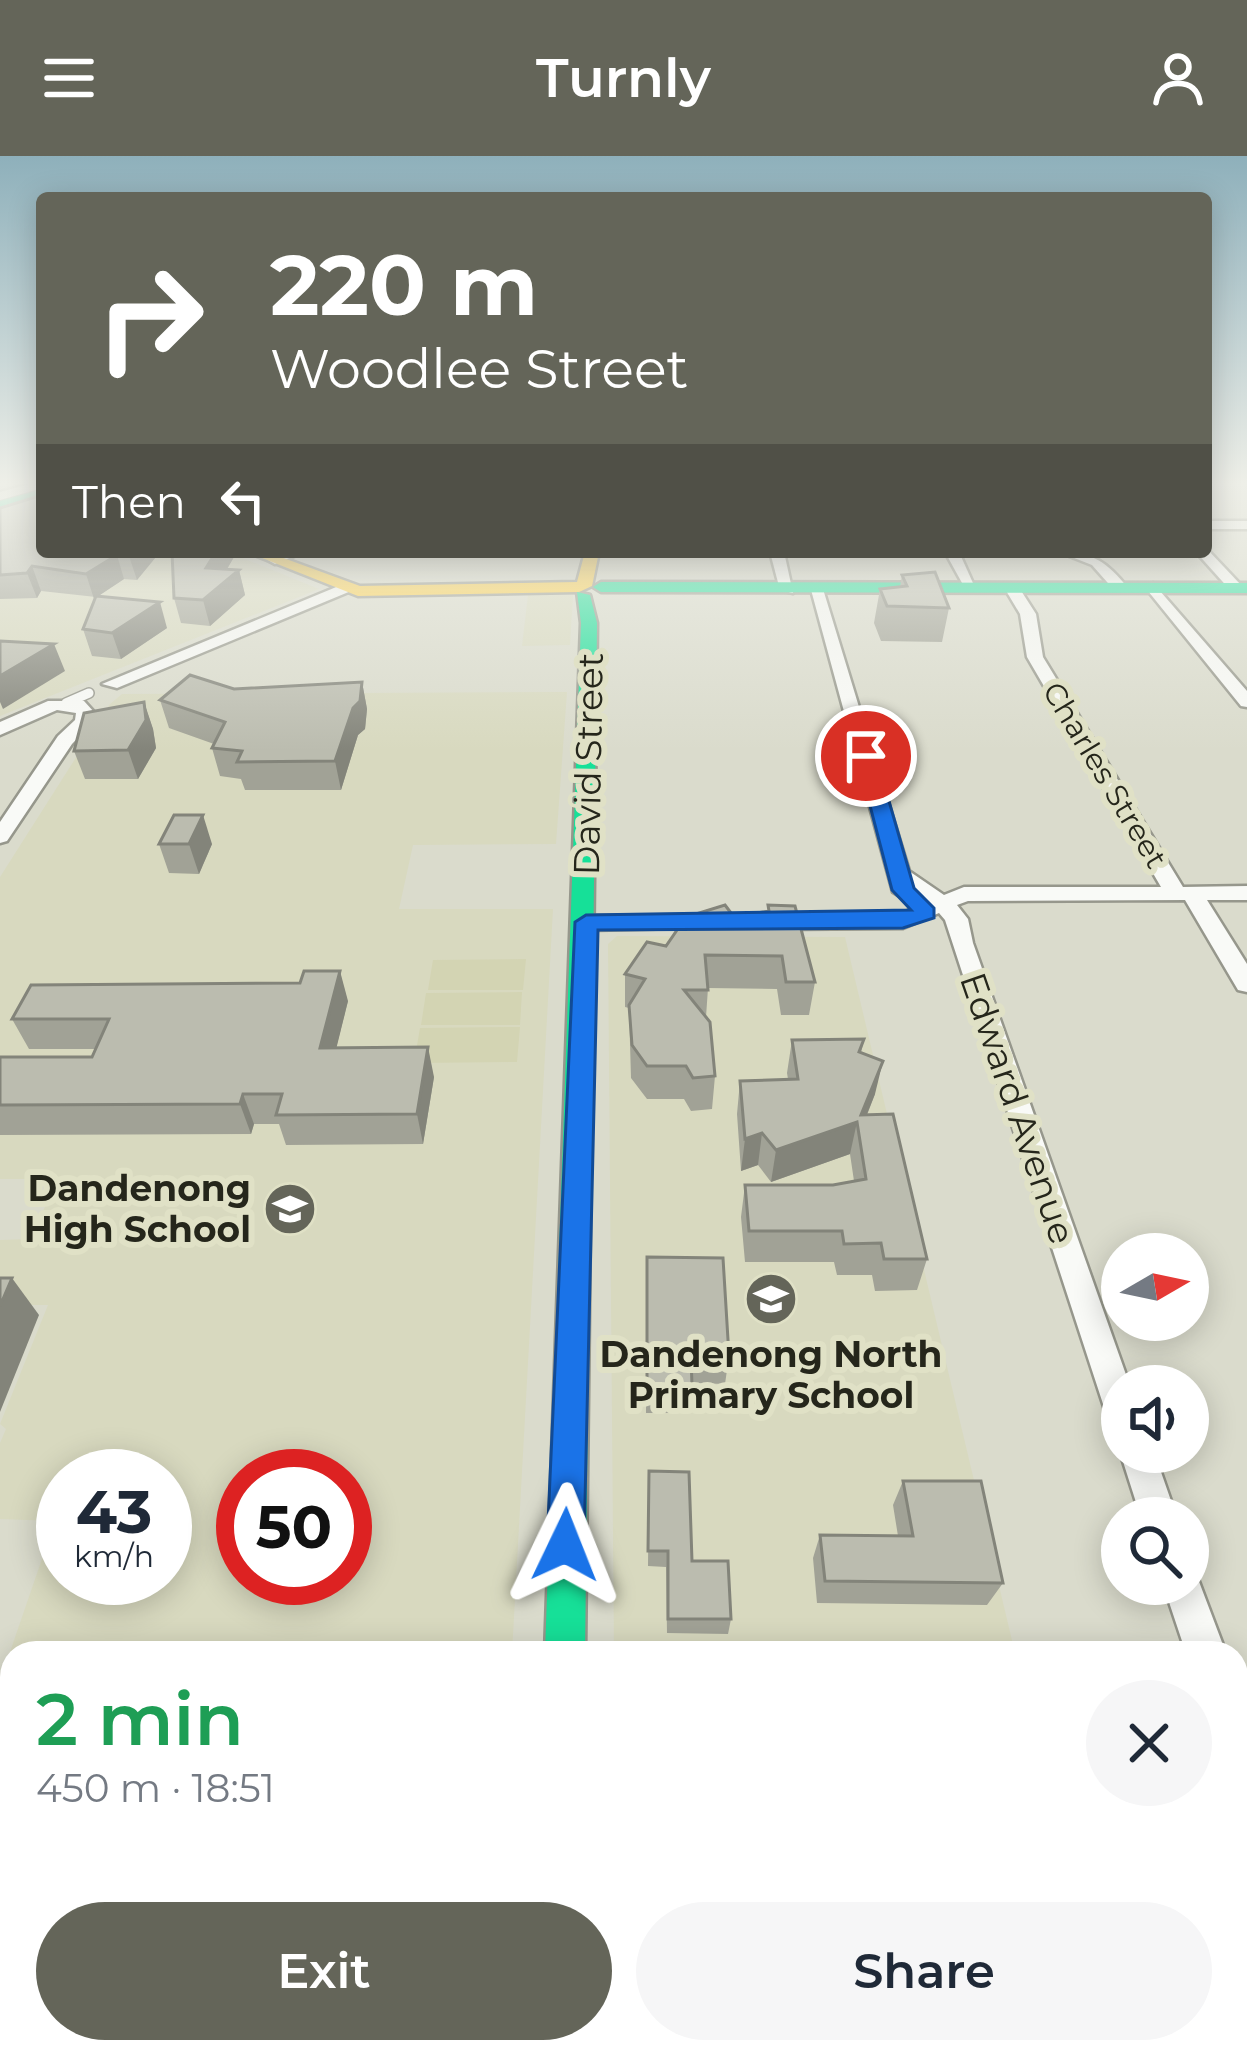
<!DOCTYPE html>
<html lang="en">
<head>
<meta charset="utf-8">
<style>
	body { margin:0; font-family:Montserrat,sans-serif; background:#f6f6f7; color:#1f2937; height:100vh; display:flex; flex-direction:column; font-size:45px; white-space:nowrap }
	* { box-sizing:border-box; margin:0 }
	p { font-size:39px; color:#747a83 }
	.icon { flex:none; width:66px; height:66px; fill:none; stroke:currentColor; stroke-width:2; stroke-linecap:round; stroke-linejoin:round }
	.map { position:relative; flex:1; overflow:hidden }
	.panel { position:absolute; left:0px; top:1485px; width:1248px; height:423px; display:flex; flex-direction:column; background:#fff; border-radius:36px 36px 0 0; box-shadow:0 6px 30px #0003 }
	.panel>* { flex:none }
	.banner { position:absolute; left:36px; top:36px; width:1176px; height:366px; border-radius:12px; box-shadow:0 6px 30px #0003; background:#646559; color:#fff; overflow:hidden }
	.needle { width:78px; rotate:81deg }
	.fabs { position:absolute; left:1101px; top:1077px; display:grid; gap:24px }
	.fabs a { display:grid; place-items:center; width:108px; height:108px; border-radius:50%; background:#fff; box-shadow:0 6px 30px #0003; font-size:60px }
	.speed { position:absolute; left:36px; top:1293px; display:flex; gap:24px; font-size:60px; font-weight:700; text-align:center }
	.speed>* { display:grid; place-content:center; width:156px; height:156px; border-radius:50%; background:#fff; box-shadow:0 6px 30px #0003; line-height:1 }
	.speed small { font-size:30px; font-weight:400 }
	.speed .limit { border:18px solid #d22; background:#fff; color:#111 }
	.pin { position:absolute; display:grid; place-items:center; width:102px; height:102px; color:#fff; margin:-51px; border:6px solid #fff; border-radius:50%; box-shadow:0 3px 12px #0007 }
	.me { position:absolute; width:132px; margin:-66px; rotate:2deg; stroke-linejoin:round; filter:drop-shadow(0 0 9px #0008) }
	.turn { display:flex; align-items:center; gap:42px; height:252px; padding:0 36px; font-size:54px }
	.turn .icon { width:156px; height:156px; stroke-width:2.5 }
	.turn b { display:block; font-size:84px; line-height:102px }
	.then { display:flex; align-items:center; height:114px; padding:0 36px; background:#0003; gap:24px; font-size:45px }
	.round { display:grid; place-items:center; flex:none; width:126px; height:126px; border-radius:63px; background:#f6f6f7 }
	.head { display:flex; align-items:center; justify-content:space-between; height:204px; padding:0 36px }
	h1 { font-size:72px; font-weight:600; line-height:90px; color:#1e9e55 }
	.cta { display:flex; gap:24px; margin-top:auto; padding:24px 36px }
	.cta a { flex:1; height:138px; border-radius:72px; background:#646559; color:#fff; font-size:48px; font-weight:600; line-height:138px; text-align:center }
	.cta a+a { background:#f6f6f7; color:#1f2937 }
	header { display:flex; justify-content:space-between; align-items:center; height:156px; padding:0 36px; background:#646559; color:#fff; font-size:54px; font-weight:600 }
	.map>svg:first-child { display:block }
</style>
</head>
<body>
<header><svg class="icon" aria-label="menu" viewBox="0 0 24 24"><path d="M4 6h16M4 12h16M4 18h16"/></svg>Turnly<svg class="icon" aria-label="person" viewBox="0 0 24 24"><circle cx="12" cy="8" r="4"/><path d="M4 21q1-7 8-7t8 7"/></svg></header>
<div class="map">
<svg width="1247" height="1906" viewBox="0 0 1247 1906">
	<rect width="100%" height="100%" fill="#dadbcc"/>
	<!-- built -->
	<g fill="#d8d9bf" fill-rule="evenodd">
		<polygon points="0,375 42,396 228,396 319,433 0,560"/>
		<polygon points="528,439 573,439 570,489 522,490"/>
		<path d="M567 536 556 688 413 689 399 753H553L512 1497H12V1606L0 1607V1525L55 1365 0 1363V1287L6 1273 0 1268 48 1149H0V1084L30 1083 58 1023H0V721L110 548 122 538ZM63 1320H165V1422H63ZM243 1320H345V1422H243Z"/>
		<polygon points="617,780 845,781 1015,1497 614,1497 608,788"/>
		<polygon points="1236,1707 1247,1707 1247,1906 594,1906 594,1896 1236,1896"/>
	</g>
	<!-- green -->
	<g fill="#d3d4b3">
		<polygon points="526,803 523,834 428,834 433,804"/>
		<polygon points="522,836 520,869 421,869 426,837"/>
		<polygon points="520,871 517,906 414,907 420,872"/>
	</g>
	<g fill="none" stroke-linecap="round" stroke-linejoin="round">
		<!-- lane casing -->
		<g stroke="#96978c" stroke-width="12">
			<polyline id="lane" points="66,547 89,537"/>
		</g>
		<!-- street casing -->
		<g stroke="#96978c" stroke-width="5">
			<g id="street">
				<polygon points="29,328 42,328 42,332 0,344 0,336"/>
				<rect x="1206" y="365" width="41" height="8"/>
				<polygon points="1206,392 1241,429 1241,435 1231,435 1196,396"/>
				<polygon points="284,396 304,396 275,408 268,404"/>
				<polygon points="770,396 784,396 793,437 780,434"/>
				<polygon points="945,396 959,396 977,436 967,436"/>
				<path d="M1059 396C1093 396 1107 406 1128 432L1115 435 1092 409Z"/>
				<polygon points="346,427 351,429 351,435 117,532 102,528"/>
				<polygon points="1153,427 1247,535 1247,551 1241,550 1148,435 1145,432"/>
				<polygon points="810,430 823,433 909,715 944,739 964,731 1161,731 1027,501 1020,458 1005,433 1013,428 1018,430 1036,458 1043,501 1183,731 1247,730 1247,744 1207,744 1247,808 1247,836 1238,834 1185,744 968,745 957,749 968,763 973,787 1130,1230 1122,1230 1122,1270 1110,1265 1105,1254 945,764 939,757 903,772 764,773 753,766 764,759 900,758 926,747 913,738 904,743 893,736"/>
				<polygon points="48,545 84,545 94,556 93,566 72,588 7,685 0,687 0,666 58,580 75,564 76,557 57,554 0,579 0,566"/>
				<polygon points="720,759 731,766 728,771 586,774 575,767 586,760"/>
				<polygon points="1122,1291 1122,1296 1154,1296 1177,1362 1141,1362 1120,1296"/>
				<polygon points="1188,1412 1195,1415 1226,1497 1186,1497 1163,1428 1188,1428"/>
				<polygon points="1236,1563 1247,1568 1247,1637 1236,1632"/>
			</g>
		</g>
		<!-- fast casing -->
		<g stroke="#96978c" stroke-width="5">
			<g id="fast">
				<polygon points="42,333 42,341 0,353 0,345"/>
				<polygon points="1247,427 1247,437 601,436 593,431 601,426"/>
				<polygon points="577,436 590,439 597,467 585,1497 545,1497 581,467"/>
				<rect x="1236" y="1628" width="11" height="42"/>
				<polygon points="12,1639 12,1683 0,1684 0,1640"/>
				<polygon points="527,1896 575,1896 574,1906 526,1906"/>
			</g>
		</g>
		<!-- slow casing -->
		<g stroke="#96978c" stroke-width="5">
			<polygon id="slow" points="247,396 267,396 360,430 577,426 585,396 599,396 592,430 579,436 358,440"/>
		</g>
		<!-- lane -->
		<use href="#lane" stroke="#f9faf7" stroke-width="9"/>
		<!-- street -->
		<use href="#street" fill="#f9faf7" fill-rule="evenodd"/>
		<!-- fast -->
		<use href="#fast" fill="#16e098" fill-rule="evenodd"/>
		<!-- slow -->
		<use href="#slow" fill="#ffcf43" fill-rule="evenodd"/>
	</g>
	<!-- wall -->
	<g fill="#a1a296">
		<polygon points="0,352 42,396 160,396 137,424 124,423 98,440 167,472 121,503 92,500 83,473 96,441 41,435 37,442 0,443"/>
		<polygon points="234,401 227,413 239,414 245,439 210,470 181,467 174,442"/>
		<polygon points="902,419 949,452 942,486 881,485 874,467 880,433 900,431"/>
		<polygon points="362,526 367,553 365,573 358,579 341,634 245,634 241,623 220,620 212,592 214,588 169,572 160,544 234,533"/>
		<polygon points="144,546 153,573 156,592 138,623 85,623 74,595"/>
		<polygon points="159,688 212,688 199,718 169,717"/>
		<polygon points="768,749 815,826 809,859 781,859 777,833 708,832 706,861 715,920 712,953 691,955 684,943 647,943 631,922 629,852 625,851 625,818 666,790 734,761 768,755"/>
		<polygon points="348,845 336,892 434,921 423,988 286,989 279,968 254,968 251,978 0,979 0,901 92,901 95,893 29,893 12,863"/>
		<polygon points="864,883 861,897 875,938 867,959 927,1103 917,1134 875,1135 872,1119 837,1119 834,1106 745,1106 741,1061 745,1029 833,1029 854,1025 850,998 771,1026 758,1009 741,1015 737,958 740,925 788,923 787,917 792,884"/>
		<polygon points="647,1101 729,1200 725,1228 692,1227 689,1257 646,1257"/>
		<polygon points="649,1315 692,1405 731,1463 728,1478 667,1477 666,1411 648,1410"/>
		<polygon points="903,1325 1003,1427 987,1449 817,1447 813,1402 820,1379 898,1380 893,1349"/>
		<rect x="0" y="1713" width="12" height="169"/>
		<polygon points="1102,1896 1236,1896 1247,1906 1104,1906"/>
	</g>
	<!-- shaded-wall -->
	<g fill="#83847a">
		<polygon points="132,396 160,396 137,424 129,400"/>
		<polygon points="216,396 233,396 234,401 214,435 239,414 245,439 210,470 203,444 206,412"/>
		<polygon points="117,399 124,423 94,443 86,418"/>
		<polygon points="32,410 41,435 37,442 27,417"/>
		<polygon points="160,446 167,472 121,503 112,477"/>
		<polygon points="54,488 65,515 3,553 0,546 0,520"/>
		<polygon points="362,526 367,553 365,573 358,579 341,634 335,605"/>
		<polygon points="144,546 153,573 156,592 138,623 128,594"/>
		<polygon points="203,659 212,688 199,718 189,688"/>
		<polygon points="340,815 348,845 329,922 320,892"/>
		<polygon points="428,891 434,921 423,988 417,958"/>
		<polygon points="883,905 875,938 859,978 861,959"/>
		<polygon points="243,938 254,968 251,978 240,948"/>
		<polygon points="857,966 850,998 771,1026 776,994"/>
		<polygon points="762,977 758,1009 741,1015 745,983"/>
		<polygon points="12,1122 39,1159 0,1256 0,1150"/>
		<polygon points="340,1896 357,1901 357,1906 339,1906"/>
	</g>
	<!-- building -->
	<g fill="#bbbcaf" stroke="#83847a" stroke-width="3">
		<polygon points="42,339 42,396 132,396 129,400 117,399 86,418 32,410 27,417 0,419 0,352"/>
		<polygon points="172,396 216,396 206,412 239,414 203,444 174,442"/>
		<polygon points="935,416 949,452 887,450 880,433 907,430 902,419"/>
		<polygon points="96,440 160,446 112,477 83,473"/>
		<polygon points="0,485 54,488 0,520"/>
		<polygon points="190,519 234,533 362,526 360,545 353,552 335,605 237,606 242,595 212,592 225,566 160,544"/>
		<polygon points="144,546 146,564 128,594 74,595 84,557"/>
		<polygon points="174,659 203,659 189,688 159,688"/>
		<polygon points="725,749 734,761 769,755 768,749 795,750 815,826 786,826 782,800 705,799 708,834 684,834 710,866 715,920 693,922 686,910 647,910 632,889 629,849 645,823 625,818 647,786 666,790 686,761"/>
		<polygon points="304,815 340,815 320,892 428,891 417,958 276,959 282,938 243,938 240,948 0,949 0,901 92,901 109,863 12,863 31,829 300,827"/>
		<polygon points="864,883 859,896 883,905 861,959 893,958 927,1103 884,1103 881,1087 844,1088 842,1075 749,1075 745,1029 833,1029 866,1023 857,966 776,994 762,977 745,983 740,925 798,923 792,884"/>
		<polygon points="647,1101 723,1102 729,1200 691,1200 692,1230 647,1230"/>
		<polygon points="0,1122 12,1122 0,1150"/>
		<polygon points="649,1315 689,1316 692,1405 728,1405 731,1463 668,1463 668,1395 648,1395"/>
		<polygon points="903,1325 981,1325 1003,1427 825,1425 820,1379 913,1380"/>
		<rect x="0" y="1713" width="12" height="162"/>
		<polygon points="1236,1788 1247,1788 1247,1906 1140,1906 1137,1896 1236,1896"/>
		<polygon points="340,1896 339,1906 236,1906 237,1899"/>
		<polygon points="661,1896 1066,1896 1068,1906 661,1906"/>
	</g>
	<!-- sky -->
	<linearGradient id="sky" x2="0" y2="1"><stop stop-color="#8eb0bb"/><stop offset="0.55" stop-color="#eeefe8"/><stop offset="1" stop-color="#eeefe8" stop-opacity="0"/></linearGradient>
	<rect width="1247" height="595" fill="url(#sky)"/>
	<!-- route -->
	<polygon fill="#1a73e8" stroke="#114b97" stroke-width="3" points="866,595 876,600 914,732 934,752 934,762 903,772 598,774 584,1389 578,1402 565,1408 552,1402 547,1389 575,766 586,759 911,754 892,734 857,600"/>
	<!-- icons -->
	<defs>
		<g id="school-disc" transform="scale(2.7)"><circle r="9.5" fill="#646559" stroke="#e0e1c6"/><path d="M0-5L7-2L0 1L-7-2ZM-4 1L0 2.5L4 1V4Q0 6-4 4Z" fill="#fff"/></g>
	</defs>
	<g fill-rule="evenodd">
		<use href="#school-disc" x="290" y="1053"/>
		<use href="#school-disc" x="771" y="1143"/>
	</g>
	<g text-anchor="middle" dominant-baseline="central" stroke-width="12" stroke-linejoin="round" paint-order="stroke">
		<!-- far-street labels -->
		<g font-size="30" fill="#25261b" stroke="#e0e1c6">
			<text transform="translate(1105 619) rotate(59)">Charles Street</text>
		</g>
		<!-- street labels -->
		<g font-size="36" fill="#25261b" stroke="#e0e1c6">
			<text transform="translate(588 608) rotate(-89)">David Street</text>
			<text transform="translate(1018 952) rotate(71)">Edward Avenue</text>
		</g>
		<!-- poi labels -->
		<g font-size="36" font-weight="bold" fill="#25261b" stroke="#e0e1c6" text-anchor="end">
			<text x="251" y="1032">Dandenong<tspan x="251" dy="41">High School</tspan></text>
			<text x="771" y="1198" text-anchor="middle">Dandenong North<tspan x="771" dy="41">Primary School</tspan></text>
		</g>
	</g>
</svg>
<div class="fabs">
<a><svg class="needle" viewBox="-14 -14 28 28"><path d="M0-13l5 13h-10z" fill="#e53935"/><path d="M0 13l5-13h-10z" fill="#747a83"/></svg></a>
<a><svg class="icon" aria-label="sound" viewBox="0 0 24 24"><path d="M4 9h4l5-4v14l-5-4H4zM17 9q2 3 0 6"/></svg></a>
<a><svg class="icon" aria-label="search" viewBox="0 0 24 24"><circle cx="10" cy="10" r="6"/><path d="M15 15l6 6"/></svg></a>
</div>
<div class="speed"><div>43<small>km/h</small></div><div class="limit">50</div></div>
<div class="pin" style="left:866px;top:600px;background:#d93025"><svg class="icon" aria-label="arrive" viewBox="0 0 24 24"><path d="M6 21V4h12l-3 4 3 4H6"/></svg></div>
<svg class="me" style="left:565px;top:1389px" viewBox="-20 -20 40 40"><path d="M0-17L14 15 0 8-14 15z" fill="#1a73e8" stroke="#fff" stroke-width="4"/></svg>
<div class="banner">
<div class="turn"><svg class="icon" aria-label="right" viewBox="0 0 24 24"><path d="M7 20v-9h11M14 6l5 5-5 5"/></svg><div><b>220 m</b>Woodlee Street</div></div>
<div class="then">Then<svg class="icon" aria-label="left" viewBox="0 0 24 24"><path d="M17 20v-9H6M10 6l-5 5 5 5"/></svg></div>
</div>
<section class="panel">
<div class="head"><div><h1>2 min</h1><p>450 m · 18:51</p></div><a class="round"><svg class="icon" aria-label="close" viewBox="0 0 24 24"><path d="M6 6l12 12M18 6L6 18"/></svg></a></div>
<div class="cta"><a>Exit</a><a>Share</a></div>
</section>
</div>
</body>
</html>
